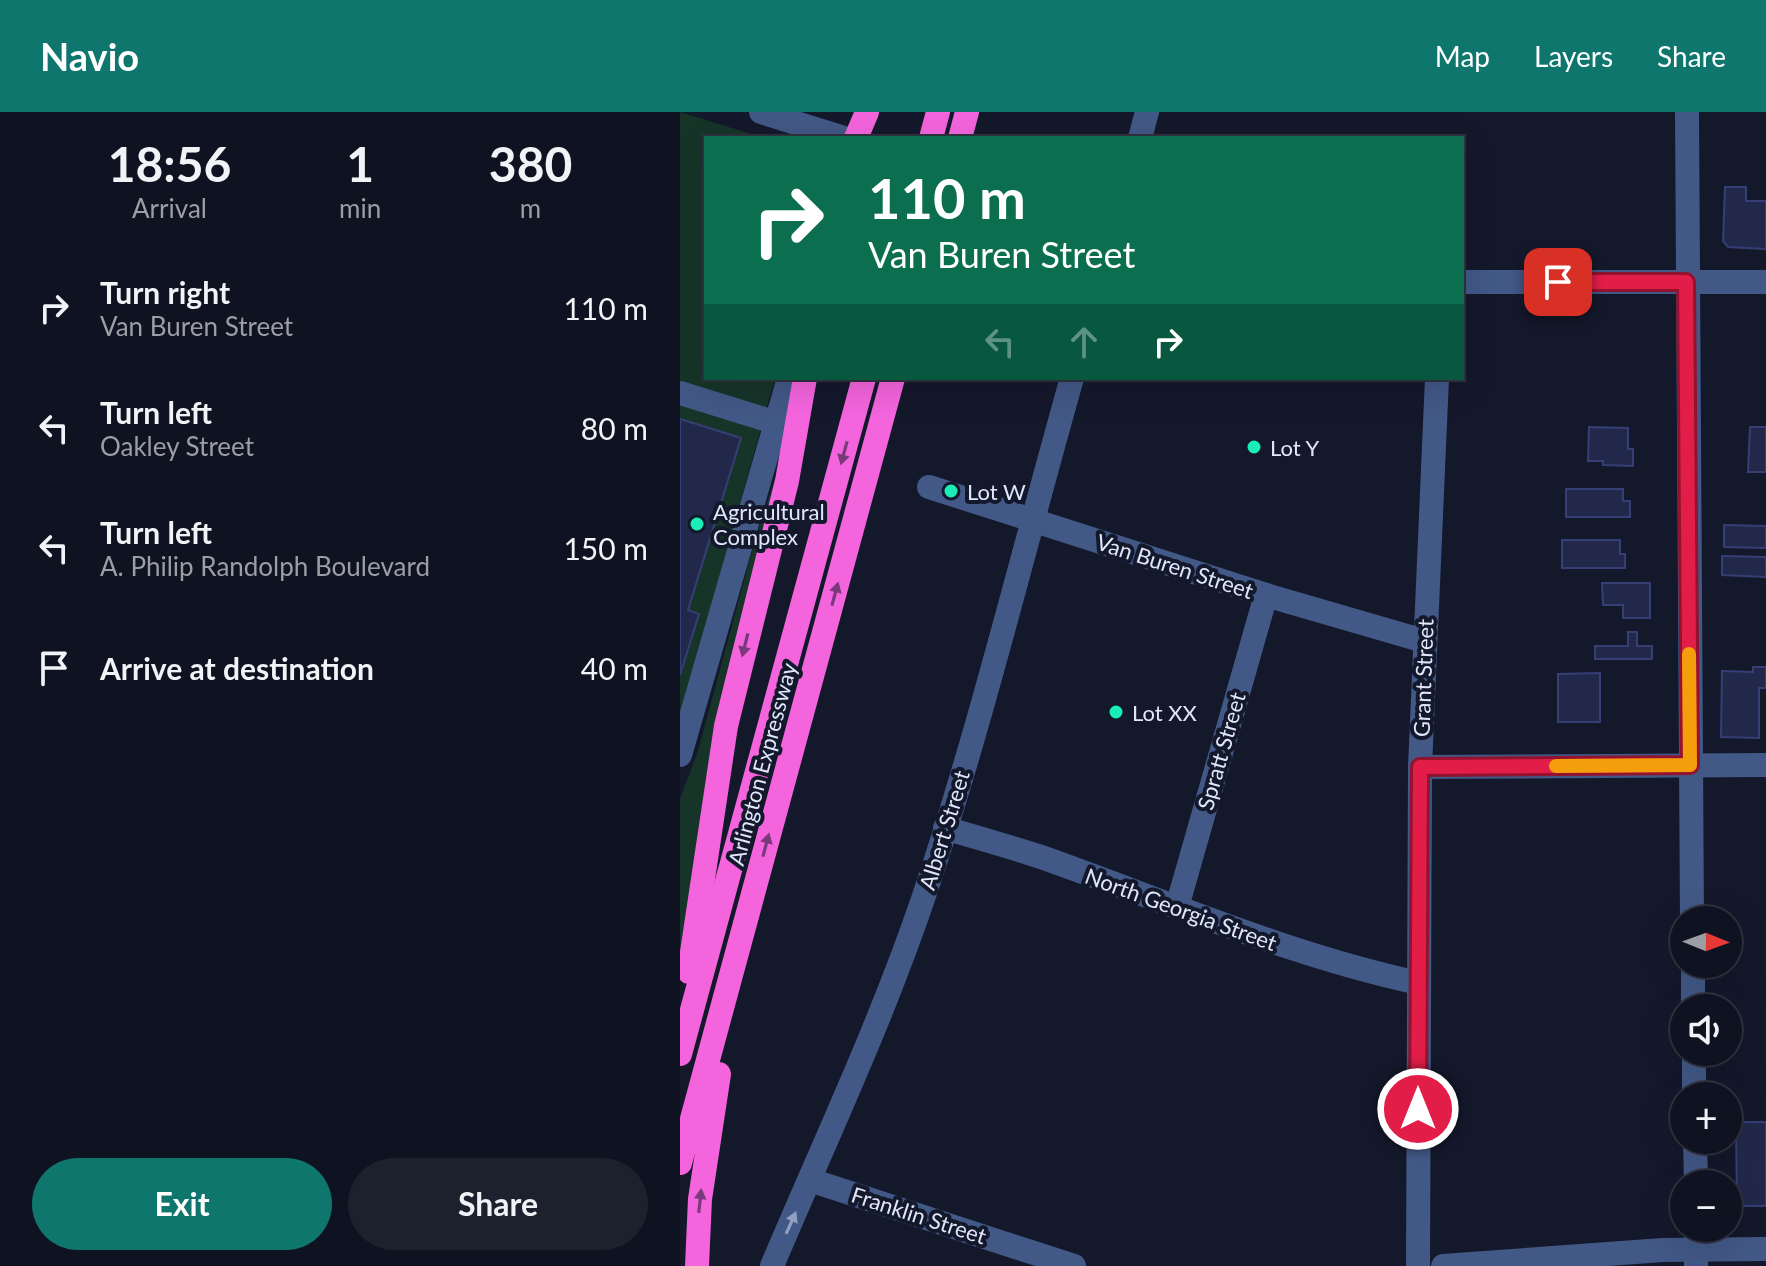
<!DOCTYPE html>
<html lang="en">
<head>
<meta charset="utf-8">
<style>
	body { margin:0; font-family:Lato,sans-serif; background:#1d202d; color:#f1f3f6; height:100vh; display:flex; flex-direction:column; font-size:30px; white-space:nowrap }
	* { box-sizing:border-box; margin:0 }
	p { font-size:26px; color:#9b9ea5 }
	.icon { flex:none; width:44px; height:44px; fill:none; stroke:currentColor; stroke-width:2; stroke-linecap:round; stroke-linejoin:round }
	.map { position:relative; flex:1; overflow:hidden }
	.details { display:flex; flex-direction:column; background:#0f1220; width:680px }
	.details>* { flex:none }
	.top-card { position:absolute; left:24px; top:24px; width:760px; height:244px; border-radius:0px; box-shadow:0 8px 32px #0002,0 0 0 2px #2f323e; background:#0b6e4f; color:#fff; overflow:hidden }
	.needle { width:52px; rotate:91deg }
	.controls { position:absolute; left:990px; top:794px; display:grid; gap:16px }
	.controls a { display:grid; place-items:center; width:72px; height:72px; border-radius:50%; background:#0f1220; box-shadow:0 8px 32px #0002,0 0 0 2px #2f323e; font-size:40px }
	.pin { position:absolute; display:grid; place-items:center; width:68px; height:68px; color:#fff; margin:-34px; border-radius:16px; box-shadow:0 4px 12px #0006 }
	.me { position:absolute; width:88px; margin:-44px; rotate:0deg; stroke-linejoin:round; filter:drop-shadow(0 0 6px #0008) }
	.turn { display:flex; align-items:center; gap:28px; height:168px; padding:0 32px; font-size:36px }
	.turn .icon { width:104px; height:104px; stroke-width:2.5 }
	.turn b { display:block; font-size:56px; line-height:68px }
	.lanes { display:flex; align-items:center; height:76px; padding:0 32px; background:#0003; justify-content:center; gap:40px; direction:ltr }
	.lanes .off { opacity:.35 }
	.eta { display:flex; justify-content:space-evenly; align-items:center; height:136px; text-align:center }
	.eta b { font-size:48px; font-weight:700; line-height:56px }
	.button { display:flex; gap:16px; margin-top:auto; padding:16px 32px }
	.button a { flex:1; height:92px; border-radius:48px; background:#0f766e; color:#fff; font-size:32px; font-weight:700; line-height:92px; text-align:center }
	.button a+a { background:#1d202d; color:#f1f3f6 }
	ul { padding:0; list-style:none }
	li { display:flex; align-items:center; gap:24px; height:120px; padding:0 32px }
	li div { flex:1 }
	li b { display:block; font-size:30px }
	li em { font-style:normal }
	header { display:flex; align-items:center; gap:48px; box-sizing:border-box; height:112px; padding:0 40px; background:#0f766e; color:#fff }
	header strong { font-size:38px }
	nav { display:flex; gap:44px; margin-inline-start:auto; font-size:28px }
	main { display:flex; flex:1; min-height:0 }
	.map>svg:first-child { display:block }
</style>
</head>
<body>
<header>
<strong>Navio</strong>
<nav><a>Map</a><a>Layers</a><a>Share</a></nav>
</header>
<main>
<section class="details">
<div class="eta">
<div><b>18:56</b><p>Arrival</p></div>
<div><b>1</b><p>min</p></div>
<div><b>380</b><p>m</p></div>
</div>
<ul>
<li><svg class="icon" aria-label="right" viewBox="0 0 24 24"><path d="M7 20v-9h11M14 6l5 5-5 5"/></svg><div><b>Turn right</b><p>Van Buren Street</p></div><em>110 m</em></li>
<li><svg class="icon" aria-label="left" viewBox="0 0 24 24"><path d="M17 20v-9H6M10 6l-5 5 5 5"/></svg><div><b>Turn left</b><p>Oakley Street</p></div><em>80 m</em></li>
<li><svg class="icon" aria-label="left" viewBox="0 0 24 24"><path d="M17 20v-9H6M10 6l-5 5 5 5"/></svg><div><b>Turn left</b><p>A. Philip Randolph Boulevard</p></div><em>150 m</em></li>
<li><svg class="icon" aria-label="arrive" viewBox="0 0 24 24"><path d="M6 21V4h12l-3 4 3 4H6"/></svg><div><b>Arrive at destination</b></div><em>40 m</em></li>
</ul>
<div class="button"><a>Exit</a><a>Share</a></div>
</section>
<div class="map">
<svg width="1086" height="1154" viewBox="0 0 1086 1154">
	<rect width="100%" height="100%" fill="#14182b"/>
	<!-- green -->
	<g fill="#173429">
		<polygon points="0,0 84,26 26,26 26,266 95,266 0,606"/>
		<polygon points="105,336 0,854 0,687 18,639 75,428"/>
	</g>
	<!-- building -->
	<g fill="#21284a" stroke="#353f75" stroke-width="2">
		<polygon points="1045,75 1066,75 1066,89 1086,89 1086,137 1048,135 1043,129"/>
		<polygon points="0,307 61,326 8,498 19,502 0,563"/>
		<polygon points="909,315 948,316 948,337 953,337 953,354 923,353 923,349 908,349"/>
		<polygon points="1070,315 1086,315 1086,360 1068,360"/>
		<polygon points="886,377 943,377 943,389 950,389 950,405 886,405"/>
		<polygon points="1044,413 1086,414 1086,436 1044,435"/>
		<polygon points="882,428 940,428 940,442 945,442 945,456 882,456"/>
		<polygon points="1042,444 1086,445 1086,465 1042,463"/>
		<polygon points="922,471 970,471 970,506 943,506 943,493 923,493"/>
		<polygon points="948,520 957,520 957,534 972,534 972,547 915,547 915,534 948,534"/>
		<polygon points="1073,555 1086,555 1086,576 1079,576 1079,626 1041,625 1042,559 1073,560"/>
		<polygon points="920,561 920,610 878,610 878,562"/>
		<polygon points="1056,1010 1086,1010 1086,1094 1057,1094"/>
	</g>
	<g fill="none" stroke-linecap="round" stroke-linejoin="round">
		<!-- minor -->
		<g stroke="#425886" stroke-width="24">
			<polyline points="81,0 164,26"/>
			<polyline points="1007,0 1012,808"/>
			<polyline points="460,26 467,0"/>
			<polyline points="782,170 1086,170"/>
			<polyline points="0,281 97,311"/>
			<polyline points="249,375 586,483 744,529"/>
			<polyline points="0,643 109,266"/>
			<polyline points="740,655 1086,653"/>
			<path d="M265 716C298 726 331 735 364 746 488 790 609 843 739 871"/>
			<polyline points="497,795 586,483"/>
			<polyline points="1013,852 1013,896"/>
			<polyline points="1014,940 1014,984"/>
			<polyline points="1015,1028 1016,1072"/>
			<polyline points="130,1068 394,1154"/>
			<path d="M92 1154C144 1031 201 911 244 784 301 614 343 439 392 266"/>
			<polyline points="738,1154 740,655 757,266"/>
			<polyline points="763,1154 983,1138 1086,1137"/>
			<polyline points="1016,1154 1016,1116"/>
		</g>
		<!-- highway -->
		<g stroke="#f364dd" stroke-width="24">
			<polyline points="176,26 187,0"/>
			<polyline points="251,26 258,0"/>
			<polyline points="280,26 287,0"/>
			<polyline points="9,860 46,614 107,369 125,266"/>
			<polyline points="0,942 184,266"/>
			<polyline points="0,1051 213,266"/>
			<polyline points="17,1154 20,1087 39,962"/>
		</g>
	</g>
	<!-- one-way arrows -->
	<defs><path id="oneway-solid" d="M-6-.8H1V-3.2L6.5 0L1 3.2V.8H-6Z" transform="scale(2)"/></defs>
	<g fill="#783a7b">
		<use href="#oneway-solid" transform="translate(164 341) rotate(105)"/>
		<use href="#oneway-solid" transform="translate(155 482) rotate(-75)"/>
		<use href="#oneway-solid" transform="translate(65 533) rotate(104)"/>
		<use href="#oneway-solid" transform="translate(86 733) rotate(-75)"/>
		<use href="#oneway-solid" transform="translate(20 1089) rotate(-84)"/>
	</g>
	<use fill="#91a0c2" href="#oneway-solid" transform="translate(111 1111) rotate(-66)"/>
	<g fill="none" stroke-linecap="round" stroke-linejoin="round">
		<!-- route casing -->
		<g stroke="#92132f" stroke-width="20">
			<polyline id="route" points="738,997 740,655 1010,653 1006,170 878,170"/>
		</g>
		<!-- route -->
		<use href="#route" stroke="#e11d48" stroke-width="14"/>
		<!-- slow -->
		<polyline stroke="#f59e0b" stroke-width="14" points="876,654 1010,653 1009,542"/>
	</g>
	<!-- markers -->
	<g fill="#1aeeb6" stroke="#14182b" stroke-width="3">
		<circle cx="574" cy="335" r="8"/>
		<circle cx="271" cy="379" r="8"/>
		<circle cx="17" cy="412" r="8"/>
		<circle cx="436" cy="600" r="8"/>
	</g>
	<g text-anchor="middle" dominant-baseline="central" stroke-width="8" stroke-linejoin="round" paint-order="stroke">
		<!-- poi labels -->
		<g font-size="22" fill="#e0e7fd" stroke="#14182b" text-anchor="start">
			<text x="590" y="335">Lot Y</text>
			<text x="287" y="379">Lot W</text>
			<text x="33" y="399">Agricultural<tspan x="33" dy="25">Complex</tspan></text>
			<text x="452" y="600">Lot XX</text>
		</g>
		<!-- street labels -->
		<g font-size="22" fill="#e0e7fd" stroke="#14182b">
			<text transform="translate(495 454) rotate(18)">Van Buren Street</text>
			<text transform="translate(743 566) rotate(-88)">Grant Street</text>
			<text transform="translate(541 639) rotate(-74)">Spratt Street</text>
			<text transform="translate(82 652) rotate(-75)">Arlington Expressway</text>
			<text transform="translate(264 718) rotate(-73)">Albert Street</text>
			<text transform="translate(501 797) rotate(20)">North Georgia Street</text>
			<text transform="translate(239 1103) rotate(18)">Franklin Street</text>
		</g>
	</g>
</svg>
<div class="controls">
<a><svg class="needle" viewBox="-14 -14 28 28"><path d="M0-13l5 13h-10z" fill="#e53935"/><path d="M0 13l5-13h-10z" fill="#9b9ea5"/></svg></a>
<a><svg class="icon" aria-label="sound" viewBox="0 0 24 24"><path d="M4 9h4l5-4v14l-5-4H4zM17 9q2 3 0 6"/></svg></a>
<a>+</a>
<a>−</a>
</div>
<div class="pin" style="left:878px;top:170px;background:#d93025"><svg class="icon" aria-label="arrive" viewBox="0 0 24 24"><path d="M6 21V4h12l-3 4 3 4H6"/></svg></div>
<svg class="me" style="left:738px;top:997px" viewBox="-20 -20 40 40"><circle r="17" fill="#e11d48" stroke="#fff" stroke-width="3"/><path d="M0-11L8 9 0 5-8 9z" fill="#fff"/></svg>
<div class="top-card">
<div class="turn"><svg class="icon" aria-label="right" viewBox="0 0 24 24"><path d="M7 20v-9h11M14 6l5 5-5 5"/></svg><div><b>110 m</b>Van Buren Street</div></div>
<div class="lanes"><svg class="icon off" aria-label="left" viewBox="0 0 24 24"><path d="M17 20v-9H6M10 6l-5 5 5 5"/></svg><svg class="icon off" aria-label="ahead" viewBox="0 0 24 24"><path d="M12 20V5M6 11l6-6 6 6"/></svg><svg class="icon" aria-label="right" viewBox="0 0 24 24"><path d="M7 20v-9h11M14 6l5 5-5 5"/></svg></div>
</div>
</div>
</main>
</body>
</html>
